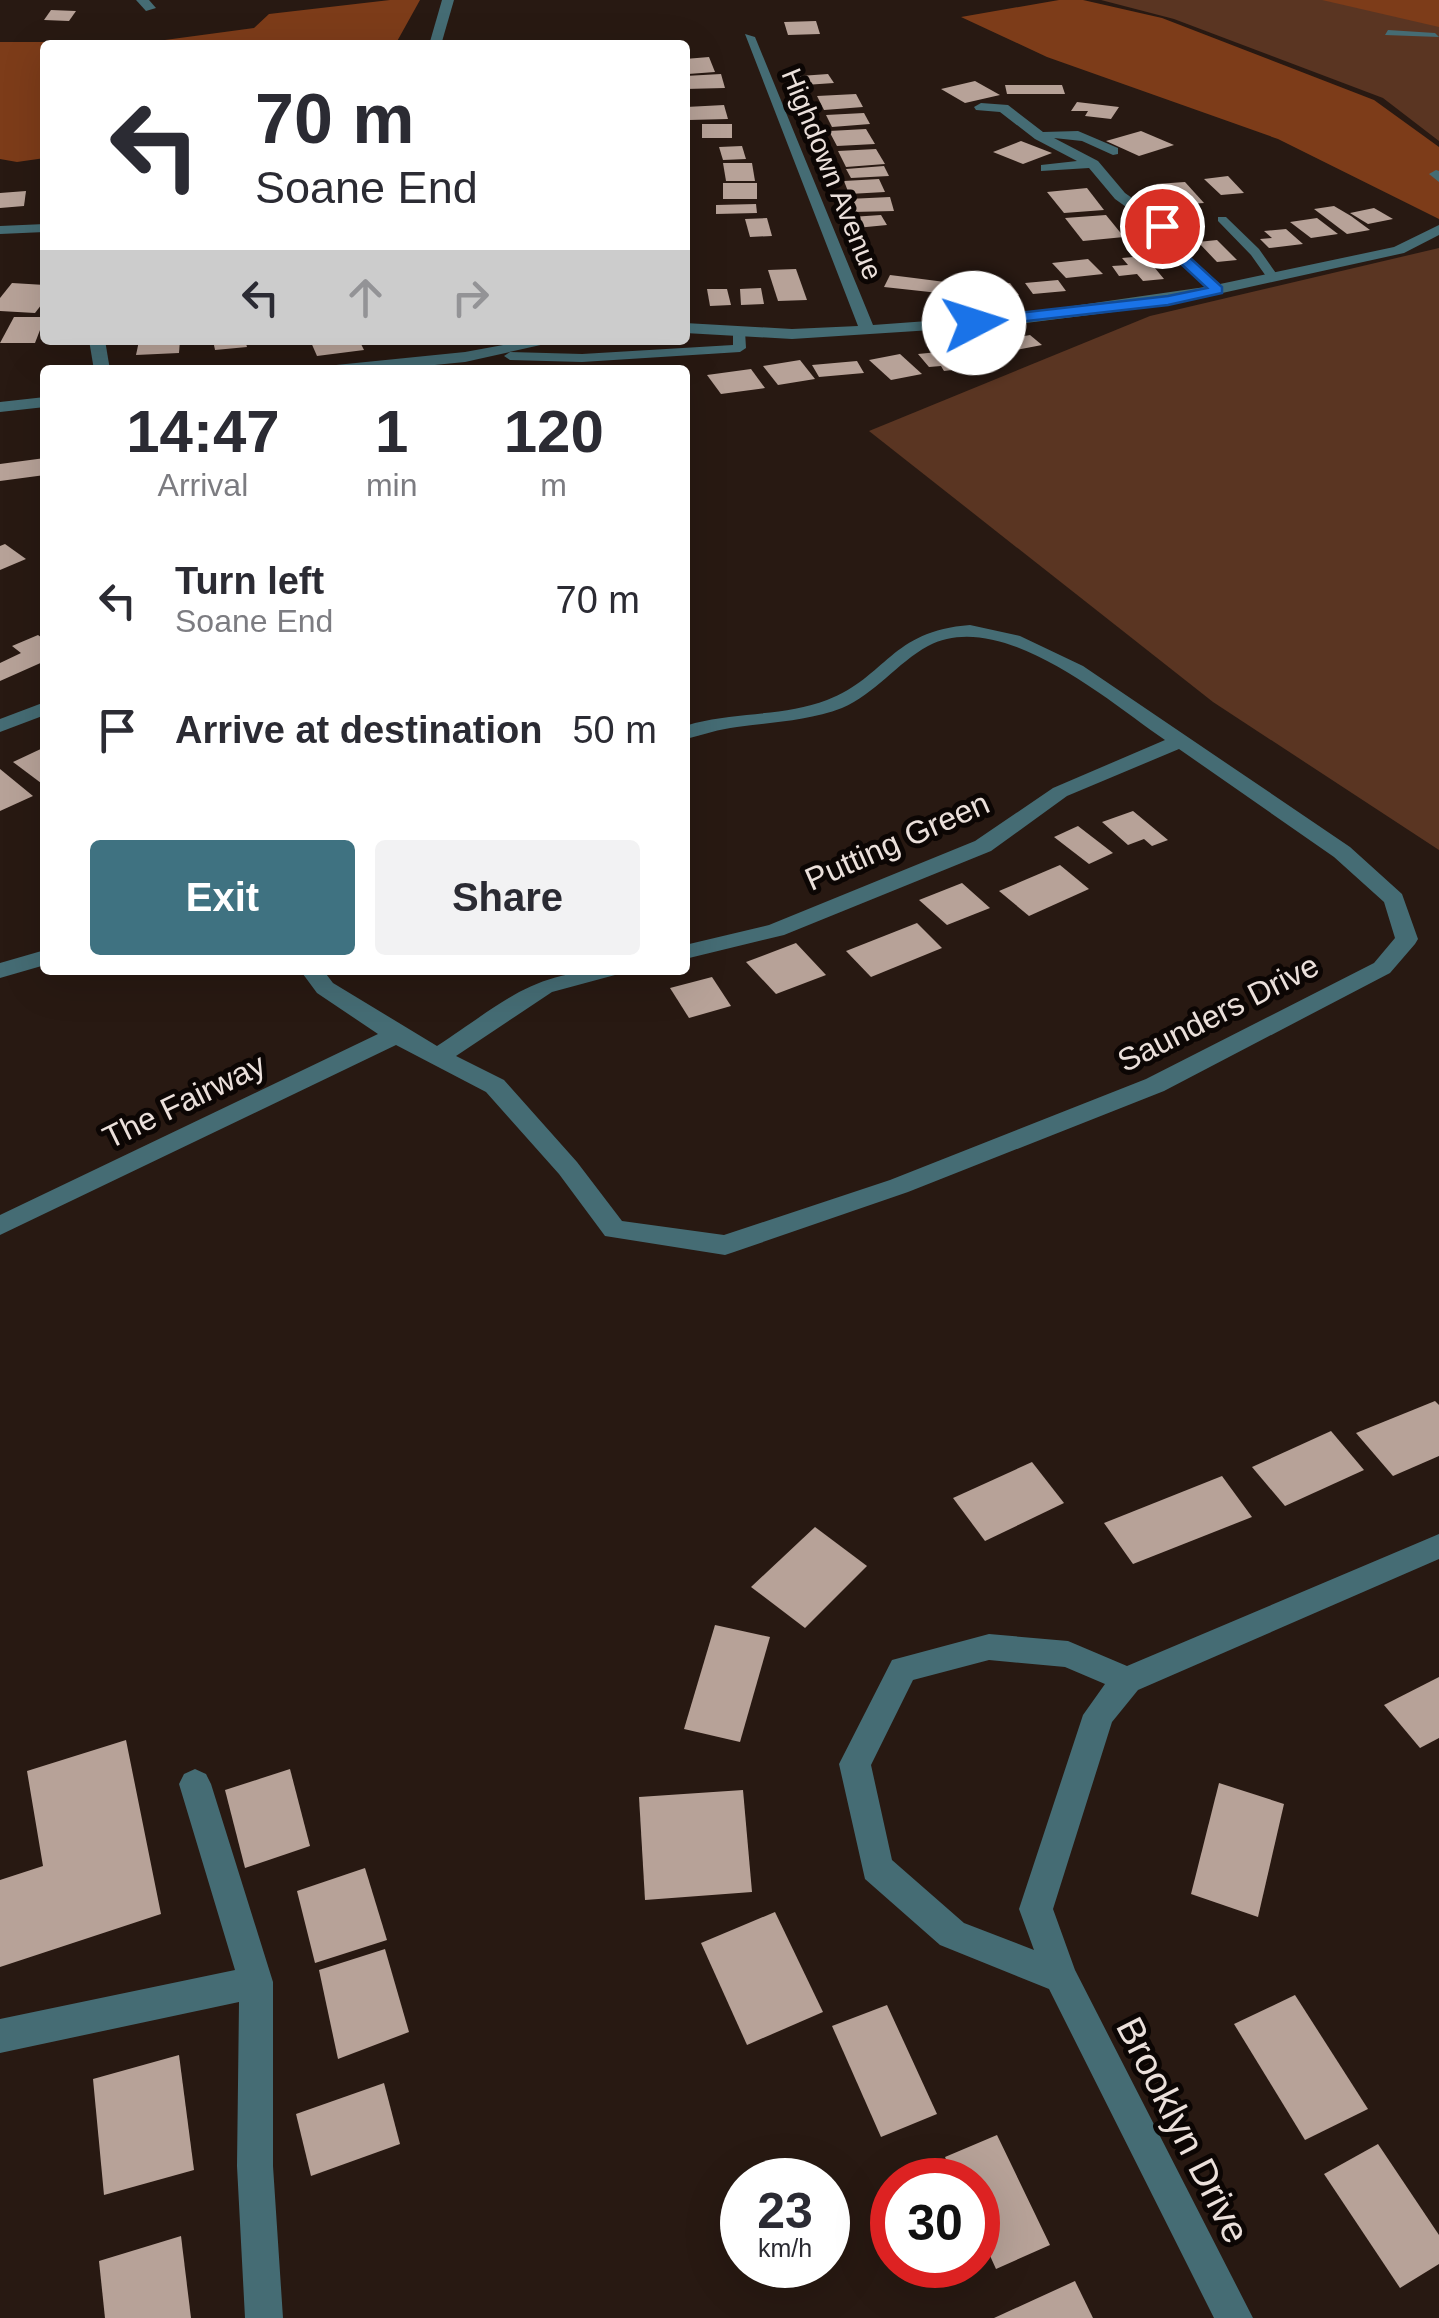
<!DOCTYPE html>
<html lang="en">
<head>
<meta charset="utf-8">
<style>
	body { margin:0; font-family:Arial,sans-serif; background:#f2f2f3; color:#2b2b33; height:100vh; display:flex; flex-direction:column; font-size:38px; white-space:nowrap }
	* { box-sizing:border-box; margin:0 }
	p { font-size:32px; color:#7c7c81 }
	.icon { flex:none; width:55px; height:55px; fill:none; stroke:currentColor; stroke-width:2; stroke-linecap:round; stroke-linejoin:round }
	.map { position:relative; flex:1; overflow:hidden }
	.panel { position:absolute; left:40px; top:365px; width:650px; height:610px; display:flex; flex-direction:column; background:#fff; border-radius:10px; box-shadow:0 10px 40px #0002 }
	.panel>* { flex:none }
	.top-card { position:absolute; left:40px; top:40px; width:650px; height:305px; border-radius:10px; box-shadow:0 10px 40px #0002; background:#fff; color:#2b2b33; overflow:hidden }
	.speed { position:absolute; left:720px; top:2158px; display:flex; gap:20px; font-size:50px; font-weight:700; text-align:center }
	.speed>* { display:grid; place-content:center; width:130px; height:130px; border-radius:50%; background:#fff; box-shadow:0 10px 40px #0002; line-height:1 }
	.speed small { font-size:25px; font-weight:400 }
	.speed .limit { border:15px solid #d22; background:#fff; color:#111 }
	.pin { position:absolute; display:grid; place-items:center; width:85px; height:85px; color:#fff; margin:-42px; border:5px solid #fff; border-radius:50%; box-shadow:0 2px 10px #0007 }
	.me { position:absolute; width:110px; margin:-55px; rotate:85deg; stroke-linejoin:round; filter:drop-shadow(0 0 8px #0008) }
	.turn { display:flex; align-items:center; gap:35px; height:210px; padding:0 50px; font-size:45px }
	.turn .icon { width:130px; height:130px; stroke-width:2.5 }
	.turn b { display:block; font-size:70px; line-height:85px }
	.lanes { display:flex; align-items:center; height:95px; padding:0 50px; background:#0003; justify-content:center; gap:50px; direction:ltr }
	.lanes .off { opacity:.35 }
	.eta { display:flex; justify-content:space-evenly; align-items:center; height:170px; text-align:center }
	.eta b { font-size:60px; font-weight:600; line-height:70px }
	.button { display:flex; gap:20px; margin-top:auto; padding:20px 50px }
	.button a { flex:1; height:115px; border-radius:10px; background:#3f7281; color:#fff; font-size:40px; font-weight:600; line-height:115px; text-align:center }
	.button a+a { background:#f2f2f3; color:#2b2b33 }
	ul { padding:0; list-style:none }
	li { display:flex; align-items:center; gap:30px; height:130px; padding:0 50px }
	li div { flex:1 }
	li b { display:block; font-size:38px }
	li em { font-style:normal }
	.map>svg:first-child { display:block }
</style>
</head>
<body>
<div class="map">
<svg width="1439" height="2318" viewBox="0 0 1439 2318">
	<rect width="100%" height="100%" fill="#281912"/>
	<!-- green -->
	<g fill="#5a3522">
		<polygon points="1101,0 1439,0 1439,141 1383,98 1174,19"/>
		<polygon points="1439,248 1439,850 1213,702 869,431 1150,316"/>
	</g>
	<!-- forest -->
	<g fill="#7d3c19">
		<polygon points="390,0 420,0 395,45 45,45 45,158 17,162 0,159 0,42 150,42 254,28 269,14"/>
		<polygon points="1059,0 1083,0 1162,18 1374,100 1439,147 1439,219 1278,139 1047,57 961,17"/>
		<polygon points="1322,0 1439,0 1439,27"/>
	</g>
	<!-- building -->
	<g fill="#b7a298">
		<polygon points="51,10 76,11 69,21 44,20"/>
		<polygon points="816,21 820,34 788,35 784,22"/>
		<polygon points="709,57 715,72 688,74 685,59"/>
		<polygon points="721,74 725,88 685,89 685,76"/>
		<polygon points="828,74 834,83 805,85 800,76"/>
		<polygon points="975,81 1000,95 965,103 941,89"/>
		<polygon points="1005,85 1062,85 1065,94 1007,94"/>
		<polygon points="856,94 863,107 824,110 817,96"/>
		<polygon points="1077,102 1119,107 1111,119 1085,116 1088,111 1071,111"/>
		<polygon points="724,105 728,119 689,120 686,107"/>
		<polygon points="864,113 870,124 832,127 826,115"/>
		<rect x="702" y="124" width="30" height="14"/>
		<polygon points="866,129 875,144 837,146 829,131"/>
		<polygon points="1141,131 1174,145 1139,156 1106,141"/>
		<polygon points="1021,141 1052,153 1023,164 993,152"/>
		<polygon points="742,146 746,159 723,160 719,147"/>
		<polygon points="876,149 885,164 846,167 838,151"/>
		<polygon points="723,163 752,163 755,181 726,181"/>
		<polygon points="884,166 889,176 851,178 846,169"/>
		<polygon points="1228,176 1244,193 1221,195 1204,179"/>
		<polygon points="879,179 885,192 849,194 844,181"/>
		<polygon points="1185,182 1204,203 1174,205 1156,184"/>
		<rect x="723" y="183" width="34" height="16"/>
		<polygon points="1087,188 1104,210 1064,213 1047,192"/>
		<polygon points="26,191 24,206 0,208 0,193"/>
		<polygon points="890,197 894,211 852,212 848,199"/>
		<polygon points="756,204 757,213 716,214 716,205"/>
		<polygon points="1334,206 1351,216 1370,230 1347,234 1314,209"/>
		<polygon points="1374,208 1393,219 1368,224 1350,213"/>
		<polygon points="881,215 887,225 856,228 851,217"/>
		<polygon points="1106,215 1124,237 1083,241 1065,218"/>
		<polygon points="767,218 772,236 750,237 745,219"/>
		<polygon points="1317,218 1338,234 1311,238 1290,222"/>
		<polygon points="1286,229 1303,244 1269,248 1260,239 1272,238 1264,231"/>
		<polygon points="1217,240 1237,260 1217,262 1198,242"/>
		<polygon points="1145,256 1164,279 1143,281 1137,274 1119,276 1112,266 1128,265 1122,258"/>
		<polygon points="1088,259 1103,274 1066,278 1052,263"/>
		<polygon points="796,269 807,300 778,301 768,270"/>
		<polygon points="890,275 914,278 945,282 939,293 884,287"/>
		<polygon points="1058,280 1066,291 1033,294 1025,283"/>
		<polygon points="12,283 45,285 45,300 35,313 0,311 0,298"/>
		<polygon points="1010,283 1019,295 999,297 990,284"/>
		<polygon points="974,287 982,300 960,302 952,289"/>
		<polygon points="761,288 764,304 741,305 740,289"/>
		<polygon points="707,289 727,289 731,305 710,306"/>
		<polygon points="14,317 45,317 35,343 0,343"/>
		<polygon points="1030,335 1042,345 991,355 980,344"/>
		<polygon points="180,340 179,353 136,355 139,341"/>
		<polygon points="213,340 245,340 247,347 215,350"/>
		<polygon points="310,340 359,340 364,350 317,356"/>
		<polygon points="938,352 942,357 974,353 984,366 944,371 941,366 929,367 918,354"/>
		<polygon points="900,354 922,374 891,380 869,360"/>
		<polygon points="800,360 815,379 778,385 763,366"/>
		<polygon points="857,361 864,373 819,377 812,365"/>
		<polygon points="751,369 765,388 721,394 707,375"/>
		<polygon points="45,458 45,475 0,481 0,464"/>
		<polygon points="5,544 26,559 0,570 0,546"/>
		<polygon points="38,635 45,640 45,661 0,681 0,663 21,653 12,646"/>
		<polygon points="45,747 45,786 13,762"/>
		<polygon points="0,769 33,796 0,811"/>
		<polygon points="1133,811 1168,840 1152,846 1144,839 1128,845 1102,822"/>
		<polygon points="1078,826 1113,853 1089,864 1054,837"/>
		<polygon points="1060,865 1089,889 1029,916 999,891"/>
		<polygon points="962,883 990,908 947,925 919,900"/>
		<polygon points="917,923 942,948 871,977 846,951"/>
		<polygon points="796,943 826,975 776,994 746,962"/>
		<polygon points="712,977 731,1006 689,1018 670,988"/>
		<polygon points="1435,1401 1439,1405 1439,1456 1393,1476 1356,1433"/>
		<polygon points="1331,1431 1364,1470 1285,1506 1252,1467"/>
		<polygon points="1032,1462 1064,1503 985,1541 953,1498"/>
		<polygon points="1222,1476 1252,1517 1133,1564 1104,1523"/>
		<polygon points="815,1527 867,1566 805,1628 751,1587"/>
		<polygon points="715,1625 770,1637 740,1742 684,1729"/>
		<polygon points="1439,1677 1439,1738 1420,1748 1384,1705"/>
		<polygon points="126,1740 161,1914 0,1967 0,1880 43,1866 27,1771"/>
		<polygon points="290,1769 310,1846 245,1868 225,1790"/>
		<polygon points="1219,1783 1284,1804 1258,1917 1191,1894"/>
		<polygon points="743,1790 752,1892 645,1900 639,1797"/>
		<polygon points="365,1868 387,1940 315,1963 297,1891"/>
		<polygon points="775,1912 823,2012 747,2045 701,1943"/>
		<polygon points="385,1949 409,2032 338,2059 319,1970"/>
		<polygon points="1295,1995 1368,2109 1305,2140 1234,2024"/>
		<polygon points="887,2005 937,2114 881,2137 832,2026"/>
		<polygon points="179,2055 194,2170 104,2195 93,2079"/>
		<polygon points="384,2083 400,2144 311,2176 296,2114"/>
		<polygon points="997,2135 1050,2245 996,2269 978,2229 978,2180 955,2180 945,2157"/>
		<polygon points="1378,2144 1439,2235 1439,2264 1400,2288 1324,2174"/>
		<polygon points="181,2236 191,2318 105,2318 99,2261"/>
		<polygon points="1075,2281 1093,2318 994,2318"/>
	</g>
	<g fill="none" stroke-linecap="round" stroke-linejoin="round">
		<!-- lane -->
		<g fill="#456c74" fill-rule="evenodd">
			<polygon points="1388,30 1435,33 1439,37 1385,35"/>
			<polygon points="1218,217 1226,217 1259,249 1278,276 1276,279 1268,279 1251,255 1218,221"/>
			<polygon points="739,327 745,331 746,348 740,352 582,362 510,360 504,356 510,352 582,354 733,345 733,331"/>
		</g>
		<!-- street -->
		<g fill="#456c74" fill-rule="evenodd">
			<polygon points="136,0 149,0 156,8 146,11"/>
			<polygon points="442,0 454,0 441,45 429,45"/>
			<polygon points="745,34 755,37 873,325 1010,315 1205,287 1179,262 1157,229 1115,199 1089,168 1041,171 1041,165 1077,161 1035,139 1000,112 976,110 974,107 981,103 1008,105 1043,132 1078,131 1118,148 1118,154 1113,155 1082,141 1054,138 1098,161 1125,193 1167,223 1189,256 1220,284 1394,247 1439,225 1439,235 1404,253 1168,305 1010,325 792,339 685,333 685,323 792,329 858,326"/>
			<polygon points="1436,170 1439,171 1439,182 1429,174"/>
			<polygon points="45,224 45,232 0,234 0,226"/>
			<polygon points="89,340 105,340 110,370 94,370"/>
			<polygon points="530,340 563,340 465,362 384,370 328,370 336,365 465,352"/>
			<polygon points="45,397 45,407 0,412 0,402"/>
			<path d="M970 625 1020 636 1083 666 1350 847 1402 894 1418 939 1415 944 1390 973 1164 1091 908 1192 734 1252 725 1255 605 1236 559 1174 486 1092 396 1045 0 1235V1215L378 1034 317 993 300 970H323L333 983 437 1046C506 1001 532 970 618 970L615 975 552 992 456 1056 504 1080 577 1162 622 1221 724 1235 890 1180 1146 1079 1374 963 1395 938 1384 902 1334 857 1179 749 1067 796 991 851 784 935 685 959V945L769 925 975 841 1053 788 1165 740C1108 701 1001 607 928 646 897 663 875 694 842 708 808 721 772 722 737 727 719 729 703 735 685 739V726L695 723C738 712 786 716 827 700 887 677 890 631 970 625Z"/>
			<polygon points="45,702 45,715 0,732 0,719"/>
			<polygon points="45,950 45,965 0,978 0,963"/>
			<path d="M1439 1534V1559L1138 1690 1112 1722 1053 1909 1075 1970 1253 2318H1214L1049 1989 940 1945 865 1879 839 1764 892 1660 989 1634 1068 1641 1127 1666ZM989 1660 1065 1667 1105 1684 1083 1715 1019 1909 1034 1950 964 1923 892 1860 871 1765 913 1680Z"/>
			<polygon points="195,1769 206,1774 211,1784 273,1982 273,2166 283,2318 245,2318 237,2166 239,2002 0,2053 0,2019 235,1970 179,1784 184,1774"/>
		</g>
	</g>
	<!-- route -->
	<polygon fill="#1a73e8" stroke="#114b97" stroke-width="2.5" points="1162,222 1167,223 1189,257 1222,287 1222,293 1168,305 974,327 967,323 974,318 1168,296 1207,288 1179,262 1156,226"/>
	<g text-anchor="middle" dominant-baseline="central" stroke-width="10" stroke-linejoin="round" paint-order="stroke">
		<!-- far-street labels -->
		<g font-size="28" fill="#ebe0db" stroke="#0c0604">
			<text transform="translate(832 174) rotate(68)">Highdown Avenue</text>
		</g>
		<!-- street labels -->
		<g font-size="32" fill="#ebe0db" stroke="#0c0604">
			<text transform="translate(897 841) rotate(-24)">Putting Green</text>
			<text transform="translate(1218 1013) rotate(-27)">Saunders Drive</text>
			<text transform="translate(184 1101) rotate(-26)">The Fairway</text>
		</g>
		<!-- near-street labels -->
		<g font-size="38" fill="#ebe0db" stroke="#0c0604">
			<text transform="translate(1183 2130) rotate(63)">Brooklyn Drive</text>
		</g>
	</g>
</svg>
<div class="speed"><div>23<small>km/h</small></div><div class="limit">30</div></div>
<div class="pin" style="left:1162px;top:226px;background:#d93025"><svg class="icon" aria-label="arrive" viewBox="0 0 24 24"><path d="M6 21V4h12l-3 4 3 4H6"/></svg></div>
<svg class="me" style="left:974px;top:323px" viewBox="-20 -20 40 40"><circle r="19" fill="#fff"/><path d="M0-13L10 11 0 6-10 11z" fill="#1a73e8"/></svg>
<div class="top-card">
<div class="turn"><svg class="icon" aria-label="left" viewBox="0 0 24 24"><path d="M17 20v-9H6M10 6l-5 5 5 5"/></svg><div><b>70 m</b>Soane End</div></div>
<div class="lanes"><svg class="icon" aria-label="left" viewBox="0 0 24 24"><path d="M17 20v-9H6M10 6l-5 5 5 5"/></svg><svg class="icon off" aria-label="ahead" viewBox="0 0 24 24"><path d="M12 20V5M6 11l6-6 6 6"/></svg><svg class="icon off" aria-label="right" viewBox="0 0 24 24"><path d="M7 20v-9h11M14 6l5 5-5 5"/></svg></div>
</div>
<section class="panel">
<div class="eta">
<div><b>14:47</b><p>Arrival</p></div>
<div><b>1</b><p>min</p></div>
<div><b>120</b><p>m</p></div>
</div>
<ul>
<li><svg class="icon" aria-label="left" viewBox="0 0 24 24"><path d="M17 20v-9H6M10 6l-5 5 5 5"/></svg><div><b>Turn left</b><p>Soane End</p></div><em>70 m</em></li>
<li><svg class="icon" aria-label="arrive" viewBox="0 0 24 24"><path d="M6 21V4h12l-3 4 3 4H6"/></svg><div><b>Arrive at destination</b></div><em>50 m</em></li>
</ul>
<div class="button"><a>Exit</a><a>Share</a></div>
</section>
</div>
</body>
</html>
